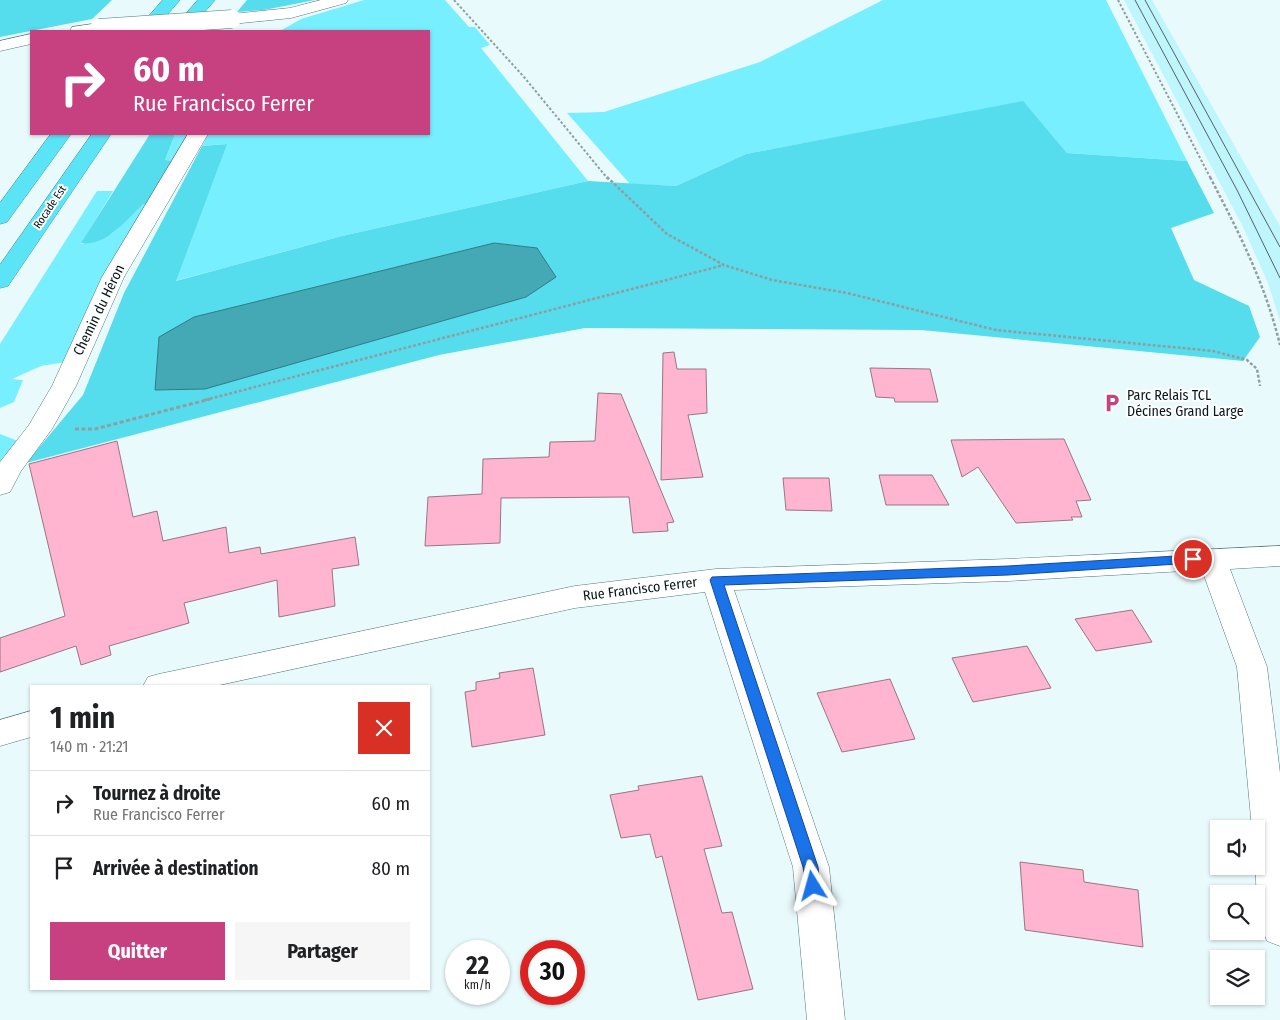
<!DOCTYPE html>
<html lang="fr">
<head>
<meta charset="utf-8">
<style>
	body { margin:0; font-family:"Fira Sans Condensed",sans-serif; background:#f6f6f6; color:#202124; height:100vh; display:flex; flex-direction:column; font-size:19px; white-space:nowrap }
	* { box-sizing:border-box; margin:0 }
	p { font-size:16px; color:#757577 }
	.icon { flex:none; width:28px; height:28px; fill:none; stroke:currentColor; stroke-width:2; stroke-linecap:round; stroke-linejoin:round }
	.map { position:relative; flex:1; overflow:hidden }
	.sheet { position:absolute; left:30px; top:685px; width:400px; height:305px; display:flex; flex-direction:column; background:#fff; border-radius:0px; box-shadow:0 1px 4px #0004 }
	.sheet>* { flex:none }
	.top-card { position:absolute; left:30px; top:30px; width:400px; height:105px; border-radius:0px; box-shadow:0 1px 4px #0004; background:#c74181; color:#fff; overflow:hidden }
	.controls { position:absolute; left:1210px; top:820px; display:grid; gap:10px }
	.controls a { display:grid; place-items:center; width:55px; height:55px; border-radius:0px; background:#fff; box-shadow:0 1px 4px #0004; font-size:25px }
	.speed { position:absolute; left:445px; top:940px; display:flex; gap:10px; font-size:25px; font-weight:700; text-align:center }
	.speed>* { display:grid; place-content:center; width:65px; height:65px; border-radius:50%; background:#fff; box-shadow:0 1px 4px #0004; line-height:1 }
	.speed small { font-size:12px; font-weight:400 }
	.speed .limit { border:8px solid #d22; background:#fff; color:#111 }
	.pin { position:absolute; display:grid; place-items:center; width:42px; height:42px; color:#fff; margin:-21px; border:2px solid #fff; border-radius:50%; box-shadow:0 1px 5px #0007 }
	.me { position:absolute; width:55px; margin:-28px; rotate:352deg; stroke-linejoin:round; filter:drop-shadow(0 0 4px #0008) }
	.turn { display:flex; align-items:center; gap:18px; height:105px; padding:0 20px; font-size:22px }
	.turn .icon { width:65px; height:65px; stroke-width:2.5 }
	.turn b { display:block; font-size:35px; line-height:42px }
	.round { display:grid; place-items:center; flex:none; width:52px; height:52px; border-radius:0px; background:#f6f6f6 }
	.headline { display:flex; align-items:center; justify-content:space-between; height:85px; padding:0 20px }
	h1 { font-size:30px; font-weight:700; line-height:38px }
	.action { display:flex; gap:10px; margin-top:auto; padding:10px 20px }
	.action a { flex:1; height:58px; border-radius:0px; background:#c74181; color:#fff; font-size:20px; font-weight:700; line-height:58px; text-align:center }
	.action a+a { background:#f6f6f6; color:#202124 }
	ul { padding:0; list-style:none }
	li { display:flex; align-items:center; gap:15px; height:65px; padding:0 20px; border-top:1px solid #e0e0e0 }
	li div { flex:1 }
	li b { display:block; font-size:19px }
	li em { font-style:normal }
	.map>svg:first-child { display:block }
</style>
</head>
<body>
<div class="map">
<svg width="1280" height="1020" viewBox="0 0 1280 1020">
	<rect width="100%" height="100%" fill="#e9fafc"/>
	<!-- built -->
	<polygon fill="#bff5fd" points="1124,0 1152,0 1280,226 1280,321 1268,283 1244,229"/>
	<!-- green -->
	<g fill="#78effe">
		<polygon points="364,0 445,0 469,27 475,27 490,45 481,48 588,181 342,236 175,281 226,144 202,146 208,134 429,134 429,31 280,31 301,19"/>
		<polygon points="883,0 1106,0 1187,161 1067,153 1023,102 746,154 676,186 630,184 567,113 604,112 760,62"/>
		<polygon points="175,134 188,134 173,161 165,160"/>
		<polygon points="97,191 113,191 81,244 113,233 143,203 147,204 120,247 65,362 41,366 12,379 23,380 14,402 0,408 0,344"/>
		<polygon points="0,434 18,441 0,466"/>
	</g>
	<!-- forest -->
	<g fill="#55dced">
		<polygon points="0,0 112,0 92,19 0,37"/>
		<polygon points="247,0 315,0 264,10 237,12"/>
		<polygon points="1023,101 1067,153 1187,161 1214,213 1171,228 1194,280 1249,306 1260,337 1243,361 921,330 585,328 439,355 26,463 83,395 124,293 202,146 227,144 176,281 342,236 588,181 676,186 746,154"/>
		<path d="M150 134H175L165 160 173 161 147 204H143C126 220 106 247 81 243Z"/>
	</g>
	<!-- water -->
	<polygon fill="#44a8b5" stroke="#327c86" points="494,243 537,248 556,277 526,297 205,389 155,390 159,337 194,317"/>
	<!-- building -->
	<g fill="#ffb4d0" stroke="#987682">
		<polygon points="674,352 677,369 706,369 707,413 688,415 703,477 661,480 663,353"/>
		<polygon points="870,368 930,369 938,402 895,402 894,398 876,397"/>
		<polygon points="598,393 621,394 674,522 667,523 668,531 633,533 629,497 501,498 500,543 425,546 428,497 482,494 483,459 549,457 550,442 595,441"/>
		<polygon points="1064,439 1091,500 1076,501 1082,517 1071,517 1073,520 1016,523 978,467 962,477 951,440"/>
		<polygon points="117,441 133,517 157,511 163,541 226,527 229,553 260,547 261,554 355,537 359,565 332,569 335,606 279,617 277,580 184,603 189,623 109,646 111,655 81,665 76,646 0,672 0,638 65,616 29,464"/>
		<polygon points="879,475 932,475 949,505 886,505"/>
		<polygon points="783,478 829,478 832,511 786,510"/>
		<polygon points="1132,610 1152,642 1096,651 1075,619"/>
		<polygon points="1027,646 1051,688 973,702 952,658"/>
		<polygon points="533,668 545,735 472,747 465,692 476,690 476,682 500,678 499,673"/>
		<polygon points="890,679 915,739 842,752 817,693"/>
		<polygon points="702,776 722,846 704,849 722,913 732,912 753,989 698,1000 662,856 656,858 650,834 621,838 610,795 639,790 638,786"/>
		<polygon points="1020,862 1083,870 1084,882 1138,890 1143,947 1025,930"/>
	</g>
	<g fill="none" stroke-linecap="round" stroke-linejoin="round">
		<!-- street casing -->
		<g stroke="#50787e" stroke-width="1">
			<g id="street">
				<polygon points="321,0 348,0 346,3 291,18 232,24 226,23 224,19 226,15 232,14 290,8"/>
				<polygon points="99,23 105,24 107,28 105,31 70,31 72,27"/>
				<polygon points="31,34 31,44 0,51 0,41"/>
				<polygon points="188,134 208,134 124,277 76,386 52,429 21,471 10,492 0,495 0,462 29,425 52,386 102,277"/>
				<path d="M1280 546V566L1230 569 1267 667 1280 773V946L1267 941C1253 909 1256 863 1256 829H1252L1237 667 1202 570 1008 581 734 590 829 867 845 1020H807L793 867 705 592 575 608 215 686H143L148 677 159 674 575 586 716 569 1008 559Z"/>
				<polygon points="31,711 31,737 0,746 0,720"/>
			</g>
		</g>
		<!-- highway casing -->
		<g stroke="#3d9ca9" stroke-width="1">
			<g id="highway">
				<polygon points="163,0 180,0 153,31 136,31"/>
				<polygon points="198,0 215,0 188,31 171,31"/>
				<polygon points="51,134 71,134 7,222 0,224 0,203"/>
				<polygon points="92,134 111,134 8,286 0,288 0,265"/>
			</g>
		</g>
		<!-- path-far2 -->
		<g stroke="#8f9fa1" stroke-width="2" stroke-dasharray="2.5 2" stroke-linecap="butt">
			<polyline points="454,0 524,77 608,179"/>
			<polyline points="1118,0 1211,179"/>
		</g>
		<!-- path-far1 -->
		<g stroke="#8f9fa1" stroke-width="2.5" stroke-dasharray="3 2" stroke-linecap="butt">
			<polyline points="607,177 667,234 724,265 772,280 847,293 996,330 1213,351 1247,360 1257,369 1260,386"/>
			<path d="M1210 177C1239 233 1265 283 1280 345"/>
			<polyline points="205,400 724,265"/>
		</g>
		<!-- path -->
		<polyline stroke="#8f9fa1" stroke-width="3" stroke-dasharray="4 2.5" stroke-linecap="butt" points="75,429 95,429 210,399"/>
		<!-- street -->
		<use href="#street" fill="#fff" fill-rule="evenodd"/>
		<!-- highway -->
		<use href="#highway" fill="#5ae4f6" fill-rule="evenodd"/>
		<!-- tram -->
		<g stroke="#526264" stroke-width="1">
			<polyline points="1135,0 1237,190 1280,278"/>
			<polyline points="1145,0 1280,247"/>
		</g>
		<!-- street-bridge casing -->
		<g stroke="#50787e" stroke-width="19" stroke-linecap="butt">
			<polyline id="street-bridge" points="99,28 232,19"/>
		</g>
		<!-- street-bridge -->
		<use href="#street-bridge" stroke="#fff" stroke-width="18"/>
	</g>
	<!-- route -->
	<polygon fill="#1a73e8" stroke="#114b97" points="1193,555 1199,559 1193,563 1008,575 724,585 818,867 820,886 818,891 813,893 807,891 803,867 710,580 712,577 1008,566"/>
	<!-- icons -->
	<defs>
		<g id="parking-bare" transform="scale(1.5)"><path d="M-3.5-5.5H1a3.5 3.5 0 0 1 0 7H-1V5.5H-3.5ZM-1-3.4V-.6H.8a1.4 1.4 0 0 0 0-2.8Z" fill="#c74181" stroke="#fff" stroke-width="2.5" paint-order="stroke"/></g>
	</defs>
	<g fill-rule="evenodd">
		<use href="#parking-bare" x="1112" y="403"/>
	</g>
	<g text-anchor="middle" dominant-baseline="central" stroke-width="4" stroke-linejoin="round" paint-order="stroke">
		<!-- far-street labels -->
		<g font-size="11" fill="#071719" stroke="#fff">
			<text transform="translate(50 207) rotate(-56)">Rocade Est</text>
		</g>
		<!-- street labels -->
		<g font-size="14" fill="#071719" stroke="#fff">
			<text transform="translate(99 310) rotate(-64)">Chemin du Héron</text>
			<text transform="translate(640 589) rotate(-7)">Rue Francisco Ferrer</text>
		</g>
		<!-- poi labels -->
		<g font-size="14" fill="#071719" stroke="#fff" text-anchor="start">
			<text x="1127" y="395">Parc Relais TCL<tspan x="1127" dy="16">Décines Grand Large</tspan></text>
		</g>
	</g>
</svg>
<div class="controls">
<a><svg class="icon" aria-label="sound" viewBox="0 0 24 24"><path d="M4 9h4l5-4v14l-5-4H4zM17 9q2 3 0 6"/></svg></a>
<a><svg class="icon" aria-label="search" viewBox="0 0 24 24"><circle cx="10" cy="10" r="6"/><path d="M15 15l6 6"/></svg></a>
<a><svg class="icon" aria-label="layers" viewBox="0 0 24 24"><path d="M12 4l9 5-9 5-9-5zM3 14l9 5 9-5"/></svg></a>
</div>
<div class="speed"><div>22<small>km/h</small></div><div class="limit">30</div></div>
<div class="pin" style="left:1193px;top:559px;background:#d93025"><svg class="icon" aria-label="arrive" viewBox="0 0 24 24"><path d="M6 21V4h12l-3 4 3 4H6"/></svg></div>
<svg class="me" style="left:813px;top:886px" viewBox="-20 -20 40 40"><path d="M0-17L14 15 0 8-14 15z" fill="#1a73e8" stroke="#fff" stroke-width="4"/></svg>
<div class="top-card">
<div class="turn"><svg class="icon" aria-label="right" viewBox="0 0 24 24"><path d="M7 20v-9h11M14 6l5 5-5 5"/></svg><div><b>60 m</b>Rue Francisco Ferrer</div></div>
</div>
<section class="sheet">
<div class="headline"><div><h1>1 min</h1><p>140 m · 21:21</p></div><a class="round" style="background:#d93025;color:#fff"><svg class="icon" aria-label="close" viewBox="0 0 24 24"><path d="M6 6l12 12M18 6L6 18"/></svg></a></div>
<ul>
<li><svg class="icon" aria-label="right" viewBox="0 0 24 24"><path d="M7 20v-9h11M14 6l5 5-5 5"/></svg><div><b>Tournez à droite</b><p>Rue Francisco Ferrer</p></div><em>60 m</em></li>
<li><svg class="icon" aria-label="arrive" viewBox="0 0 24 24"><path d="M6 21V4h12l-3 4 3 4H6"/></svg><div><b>Arrivée à destination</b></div><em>80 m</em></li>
</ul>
<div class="action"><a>Quitter</a><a>Partager</a></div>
</section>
</div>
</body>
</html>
